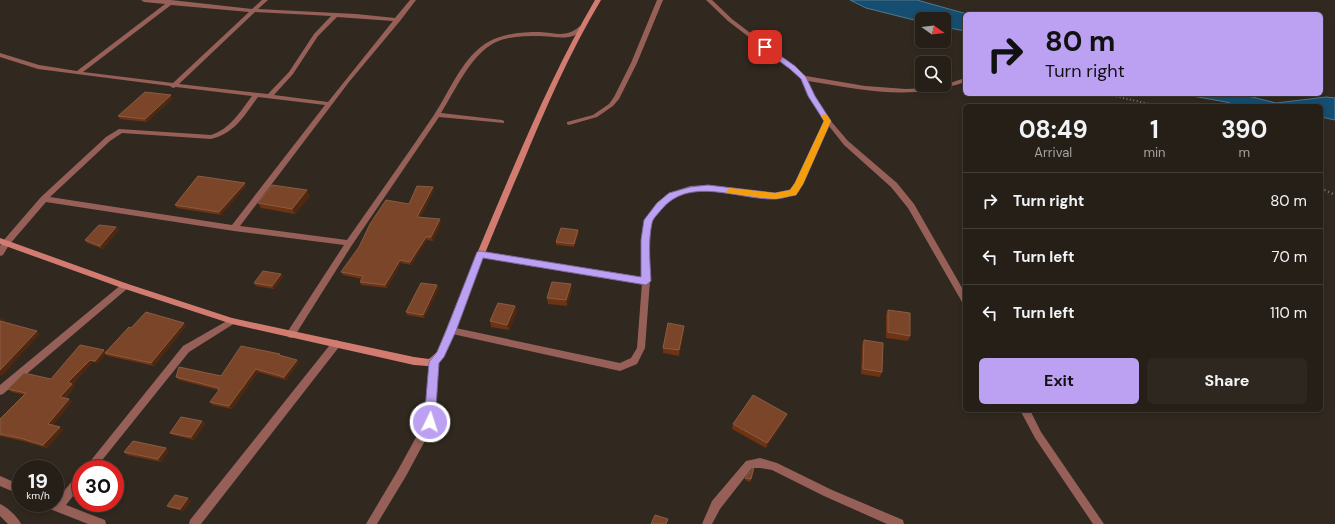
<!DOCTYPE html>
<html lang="en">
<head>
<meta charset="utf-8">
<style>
	body { margin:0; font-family:"DM Sans",sans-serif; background:#2d2720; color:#f1f3f6; height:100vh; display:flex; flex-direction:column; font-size:15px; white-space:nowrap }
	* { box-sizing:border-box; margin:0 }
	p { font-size:13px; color:#a3a2a1 }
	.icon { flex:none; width:22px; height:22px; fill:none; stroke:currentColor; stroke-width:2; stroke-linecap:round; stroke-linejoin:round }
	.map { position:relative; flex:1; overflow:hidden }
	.details { position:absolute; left:963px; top:104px; width:360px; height:308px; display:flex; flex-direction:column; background:#251f17; border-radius:6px; box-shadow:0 2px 6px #0003,0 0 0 1px #423d36 }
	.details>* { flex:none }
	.top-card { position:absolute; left:963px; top:12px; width:360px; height:84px; border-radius:6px; box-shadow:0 2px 6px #0003,0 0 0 1px #423d36; background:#bca0f2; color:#111; overflow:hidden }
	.needle { width:26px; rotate:104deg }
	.controls { position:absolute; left:915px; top:12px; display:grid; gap:8px }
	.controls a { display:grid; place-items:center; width:36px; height:36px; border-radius:6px; background:#251f17; box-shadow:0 2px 6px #0003,0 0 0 1px #423d36; font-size:20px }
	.speed { position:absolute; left:12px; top:460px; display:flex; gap:8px; font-size:20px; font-weight:700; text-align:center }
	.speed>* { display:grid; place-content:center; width:52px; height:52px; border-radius:50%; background:#251f17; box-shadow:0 2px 6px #0003,0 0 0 1px #423d36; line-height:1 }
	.speed small { font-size:10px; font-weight:400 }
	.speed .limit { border:6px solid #d22; background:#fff; color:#111 }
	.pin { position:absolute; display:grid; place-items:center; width:34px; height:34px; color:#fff; margin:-17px; border-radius:8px; box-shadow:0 2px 6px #0006 }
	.me { position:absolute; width:44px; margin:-22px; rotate:4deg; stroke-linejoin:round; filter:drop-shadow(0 0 3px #0008) }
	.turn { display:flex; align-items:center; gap:14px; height:84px; padding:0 16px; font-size:18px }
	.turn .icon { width:52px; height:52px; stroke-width:2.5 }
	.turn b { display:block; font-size:28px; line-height:34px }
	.eta { display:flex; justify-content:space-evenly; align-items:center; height:68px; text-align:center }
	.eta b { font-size:24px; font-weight:700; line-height:28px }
	.action { display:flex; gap:8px; margin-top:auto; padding:8px 16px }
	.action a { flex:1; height:46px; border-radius:6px; background:#bca0f2; color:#111; font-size:16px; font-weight:700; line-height:46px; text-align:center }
	.action a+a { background:#2d2720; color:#f1f3f6 }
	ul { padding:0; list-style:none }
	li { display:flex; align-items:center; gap:12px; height:56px; padding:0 16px; border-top:1px solid #423d36 }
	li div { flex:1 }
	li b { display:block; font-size:15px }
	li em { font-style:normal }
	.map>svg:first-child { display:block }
</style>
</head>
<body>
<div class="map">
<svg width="1335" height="524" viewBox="0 0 1335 524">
	<rect width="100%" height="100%" fill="#31291f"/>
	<!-- water -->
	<g fill="#154e70" stroke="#52788e">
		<polygon points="850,0 917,0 967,14 965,14 965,31 944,27 944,19 922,19 922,22 866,8"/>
		<polygon points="1181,94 1240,94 1276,103 1326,97 1335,98 1335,120 1321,117 1321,106 1240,106 1226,102"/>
	</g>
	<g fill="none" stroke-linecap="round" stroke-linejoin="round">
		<!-- path-far1 -->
		<polyline stroke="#827c73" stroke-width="2" stroke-dasharray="1 2.5" stroke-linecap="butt" points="1106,94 1158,106"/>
		<!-- path -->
		<polyline stroke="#827c73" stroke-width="2.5" stroke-dasharray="1 3" stroke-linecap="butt" points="1321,188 1335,195"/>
		<!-- street -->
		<g fill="#966058" fill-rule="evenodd">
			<path d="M141 0H171L252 9 262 0H268L258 9 356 14 395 18 410 0H416L400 21 349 82 240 226 347 240C376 198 406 157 434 115 450 91 463 55 490 41 505 33 524 32 540 32 556 33 567 38 580 26L585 27C572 43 557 36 539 36 525 36 508 36 494 43 470 56 455 91 441 113L502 120 504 121V123L439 117 352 245 294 337 291 338 288 337 287 334 288 331 344 245 234 231 46 202 9 245 3 255 0 256V246L3 241 41 197 106 137 119 129 211 135C230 129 240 112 252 96L176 87 173 88 170 86 38 69 0 57V53L39 65 77 71 165 4 144 2ZM171 5 249 12 173 83 83 72ZM255 12 331 16 314 34 289 72 268 94 179 84ZM337 17 393 21 328 102 274 95 293 74 318 36ZM258 97 325 105 232 225 50 197 110 141 122 133 211 139C235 133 244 116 258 97Z"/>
			<polygon points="657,0 663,0 637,63 619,99 613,106 597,117 569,125 567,124 567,122 593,115 609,104 614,97 631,63"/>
			<path d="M706 0H712L732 19 795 67 806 76 865 86 906 89 926 88 944 85 965 78V82C910 101 864 90 808 81L814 96 830 120 848 141 897 183 914 204 965 293V303L962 302 908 208 891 187 844 145 829 126 803 184 796 194 775 199 708 191H690L675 197 663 207 652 221 649 240 650 281 645 348 637 364 620 371 448 333 447 331 448 329 451 327 620 363 631 358 637 348 642 283 480 257 476 254 477 252 480 251 642 277 641 240 644 220 657 203 669 193 690 186 708 185 775 193 791 190 796 183 825 121 808 96 801 79 791 69 728 21Z"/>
			<polygon points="125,283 128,284 129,286 128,288 3,394 0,395 0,385 122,284"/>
			<polygon points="232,318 235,319 236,321 235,323 189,352 95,469 84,469 183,346"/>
			<polygon points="336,340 339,341 340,344 339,347 201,524 189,524 190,520 333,341"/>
			<polygon points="434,358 437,359 438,362 435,422 406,476 377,524 366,524 398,470 425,421 430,362 431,359"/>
			<polygon points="1020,410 1030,410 1041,432 1104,524 1093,524 1035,438"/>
			<polygon points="760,458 777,463 832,490 903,520 904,524 887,524 824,496 772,470 760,468 752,468 720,509 712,524 702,524 712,501 746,461"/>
			<polygon points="81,473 81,486 66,505 105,520 106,524 88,524 45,507 44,503 55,503 55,500 56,501 77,475"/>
			<polygon points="0,476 21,485 21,495 0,486"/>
			<path d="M0 504C7 507 18 517 21 524H8L0 516Z"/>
		</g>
		<!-- secondary -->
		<path fill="#d27c71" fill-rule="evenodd" d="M595 0H601C570 52 545 109 522 165 495 227 470 290 445 354 437 369 428 366 414 365L232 324 122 288 0 244V238L128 284 232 318 414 357 429 359 437 352C462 290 487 228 514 166 538 110 564 53 595 0Z"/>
	</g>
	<!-- wall -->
	<g fill="#6e3313">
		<polygon points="173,98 147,122 120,119 118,116"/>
		<polygon points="246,186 221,215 177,208 175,205"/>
		<polygon points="433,187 434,190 420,218 441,223 433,241 427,240 411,265 401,263 387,288 361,285 360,282 362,279 343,275 341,272 359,247 409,204"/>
		<polygon points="310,196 295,214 261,208 258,203"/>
		<polygon points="116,227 119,230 103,249 87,243 85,240"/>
		<polygon points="579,233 574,247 556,245 556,242"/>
		<polygon points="281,274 283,277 274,289 256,286 254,283"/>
		<polygon points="437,285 439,288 424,318 407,315 406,312"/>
		<polygon points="572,290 567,306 548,304 547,298"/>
		<polygon points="515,306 517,312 509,330 491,327 490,321"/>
		<polygon points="888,310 910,336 908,341 886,338 886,315"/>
		<polygon points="186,326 154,366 108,356 105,354 98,363 93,362 73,384 75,386 65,398 72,401 53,425 63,430 47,448 23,441 0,436 0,419 25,395 12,392 8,389 51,379 106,352 131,328"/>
		<polygon points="684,331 679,356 663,353 663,348"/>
		<polygon points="864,340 882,372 880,377 861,374 862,345"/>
		<polygon points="280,354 281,356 297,360 299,362 286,380 258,372 232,409 213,405 210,402 219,391 218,390 179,380 176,377 221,376"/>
		<polygon points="787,414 785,419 766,448 732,429 733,424"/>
		<polygon points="202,421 205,424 194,440 173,435 170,433"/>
		<polygon points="169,450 161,462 127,455 124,452"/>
		<polygon points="754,470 750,482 745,480 745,478"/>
		<polygon points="191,501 183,511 170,508 167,506"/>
	</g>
	<!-- shaded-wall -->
	<g fill="#50270f">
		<polygon points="171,95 173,98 147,122 145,119"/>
		<polygon points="245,183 246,186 221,215 219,212"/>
		<polygon points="433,187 434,190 418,221 417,217"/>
		<polygon points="307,190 310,196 295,214 292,209"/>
		<polygon points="440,219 441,223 433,241 431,237"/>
		<polygon points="116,227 119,230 103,249 100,246"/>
		<polygon points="578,230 579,233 574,247 574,244"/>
		<polygon points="426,237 427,240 411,265 410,262"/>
		<polygon points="400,260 401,263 387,288 385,285"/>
		<polygon points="281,274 283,277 274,289 272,286"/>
		<polygon points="571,284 572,290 567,306 566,300"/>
		<polygon points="437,285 439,288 424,318 423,315"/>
		<polygon points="515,306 517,312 509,330 507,325"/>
		<polygon points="1,317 5,321 2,324 0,322 0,319"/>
		<polygon points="184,323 186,326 154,366 151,363"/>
		<polygon points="684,326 684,331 679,356 679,350"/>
		<polygon points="37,331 40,334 2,376 0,375 0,370"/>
		<polygon points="104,350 107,352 98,363 95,361"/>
		<polygon points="90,360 93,362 73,384 75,386 63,399 60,397 68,382"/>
		<polygon points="297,360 299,362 286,380 284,377"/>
		<polygon points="256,369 258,372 232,409 229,406"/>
		<polygon points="69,399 72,401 52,426 48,424"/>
		<polygon points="787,414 785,419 766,448 767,443"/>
		<polygon points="202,421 205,424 194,440 191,437"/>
		<polygon points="60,427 63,430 47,448 43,445"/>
		<polygon points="166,448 169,450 161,462 158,459"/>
		<polygon points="188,498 191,501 183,511 180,509"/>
	</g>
	<!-- building -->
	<g fill="#7a4528" stroke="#8a5c43">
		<polygon points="145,92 171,95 145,119 118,116"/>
		<polygon points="198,176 245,183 219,212 175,205"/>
		<polygon points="272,185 307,190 292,209 258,203"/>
		<polygon points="417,186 433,187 417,217 440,219 431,237 426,237 410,262 400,260 385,285 360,282 363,276 341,272 359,247 370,224 386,200 409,204"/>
		<polygon points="99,225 116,227 100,246 85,240"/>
		<polygon points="561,228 578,230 574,244 556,242"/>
		<polygon points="263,271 281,274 272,286 254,283"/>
		<polygon points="552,282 571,284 566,300 547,298"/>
		<polygon points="421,283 437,285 423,315 406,312"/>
		<polygon points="498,303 515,306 507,325 490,321"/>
		<polygon points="888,310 910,313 910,336 888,332"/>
		<polygon points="146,312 184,323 151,363 105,353 129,327 131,328"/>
		<polygon points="0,321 37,331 0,370"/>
		<polygon points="668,323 684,326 679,350 663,348"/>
		<polygon points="864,340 883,343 882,372 863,369"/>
		<polygon points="80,345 104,350 95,361 90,360 68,382 72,384 60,397 69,399 48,424 60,427 43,445 20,438 0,434 0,419 26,393 8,389 24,373 51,379"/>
		<polygon points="241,346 280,354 279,355 297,360 284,377 256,369 229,406 210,402 219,390 218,390 219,388 176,377 179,367 221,376"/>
		<polygon points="753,395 787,414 767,443 733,424"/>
		<polygon points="181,417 202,421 191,437 170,433"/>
		<polygon points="133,441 166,448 158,459 124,452"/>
		<polygon points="754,467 751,479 745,478"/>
		<polygon points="175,495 188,498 180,509 167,506"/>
		<polygon points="655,515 668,519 666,524 651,524"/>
	</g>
	<!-- route -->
	<path fill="#bca0f2" stroke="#7a689d" d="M765 45 795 66 806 77 815 96 831 121 803 184 796 195C789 196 781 199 775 199 738 200 689 175 661 210 658 214 653 218 652 223 648 241 650 262 651 281L646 285 483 258 456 331 444 357 439 363 435 422 433 425 430 427 426 425 424 422 429 362 437 352 446 331 477 252 480 251 641 277V240L644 220 657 203 669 193 690 187 708 185 775 193 790 190 795 183 824 121 808 96 801 79 790 69 763 49 762 47Z"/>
	<!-- slow -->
	<polygon fill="#f59e0b" points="824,114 827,115 831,121 803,184 796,195 775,199 727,193 726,191 730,188 775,193 790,190 795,183 824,121 821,116"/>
</svg>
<div class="controls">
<a><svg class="needle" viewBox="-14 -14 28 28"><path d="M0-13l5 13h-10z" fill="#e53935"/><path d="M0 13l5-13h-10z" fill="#a3a2a1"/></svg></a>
<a><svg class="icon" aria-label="search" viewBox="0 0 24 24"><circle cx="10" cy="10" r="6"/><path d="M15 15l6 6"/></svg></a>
</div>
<div class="speed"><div>19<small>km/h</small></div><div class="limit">30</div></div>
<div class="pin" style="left:765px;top:47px;background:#d93025"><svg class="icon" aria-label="arrive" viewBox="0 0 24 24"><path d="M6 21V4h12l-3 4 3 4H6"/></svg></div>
<svg class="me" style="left:430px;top:422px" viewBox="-20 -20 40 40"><circle r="17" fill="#bca0f2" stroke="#fff" stroke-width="3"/><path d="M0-11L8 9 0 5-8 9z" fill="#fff"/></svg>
<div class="top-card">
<div class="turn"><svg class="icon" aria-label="right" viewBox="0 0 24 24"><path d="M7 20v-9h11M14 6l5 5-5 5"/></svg><div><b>80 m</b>Turn right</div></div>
</div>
<section class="details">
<div class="eta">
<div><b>08:49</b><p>Arrival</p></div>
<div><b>1</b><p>min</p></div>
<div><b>390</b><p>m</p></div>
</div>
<ul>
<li><svg class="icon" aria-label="right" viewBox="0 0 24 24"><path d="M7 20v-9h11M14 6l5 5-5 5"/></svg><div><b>Turn right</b></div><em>80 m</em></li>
<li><svg class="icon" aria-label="left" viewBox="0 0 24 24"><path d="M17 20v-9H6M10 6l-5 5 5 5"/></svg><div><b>Turn left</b></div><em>70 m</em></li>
<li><svg class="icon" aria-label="left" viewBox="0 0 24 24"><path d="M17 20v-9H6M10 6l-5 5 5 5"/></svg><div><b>Turn left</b></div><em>110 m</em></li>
</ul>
<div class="action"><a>Exit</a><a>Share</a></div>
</section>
</div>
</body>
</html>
